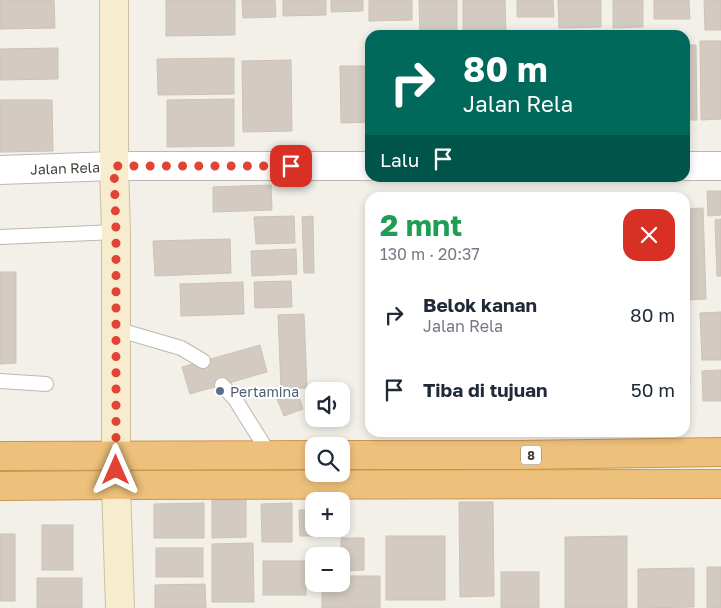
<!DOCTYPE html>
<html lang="id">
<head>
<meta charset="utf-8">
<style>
	body { margin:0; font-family:"Golos Text",sans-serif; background:#f2f2f3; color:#1f2937; height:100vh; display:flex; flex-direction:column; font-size:19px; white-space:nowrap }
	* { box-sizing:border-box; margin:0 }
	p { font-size:16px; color:#747a83 }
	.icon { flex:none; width:28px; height:28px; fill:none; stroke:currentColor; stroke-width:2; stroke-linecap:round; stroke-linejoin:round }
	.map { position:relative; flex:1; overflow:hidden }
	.sheet { position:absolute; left:365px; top:192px; width:325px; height:245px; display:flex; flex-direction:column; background:#fff; border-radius:15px; box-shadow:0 2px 8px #0003 }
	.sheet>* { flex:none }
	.banner { position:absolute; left:365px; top:30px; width:325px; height:152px; border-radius:15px; box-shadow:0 2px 8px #0003; background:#00695c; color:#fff; overflow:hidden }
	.tools { position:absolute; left:305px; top:382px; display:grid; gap:10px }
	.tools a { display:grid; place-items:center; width:45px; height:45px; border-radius:10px; background:#fff; box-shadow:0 2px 8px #0003; font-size:25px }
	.pin { position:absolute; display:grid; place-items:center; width:42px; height:42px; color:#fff; margin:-21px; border-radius:10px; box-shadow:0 2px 8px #0006 }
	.me { position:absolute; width:55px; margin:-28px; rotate:0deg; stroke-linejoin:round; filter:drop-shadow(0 0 4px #0008) }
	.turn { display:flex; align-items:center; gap:18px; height:105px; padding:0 15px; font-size:22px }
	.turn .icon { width:65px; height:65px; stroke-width:2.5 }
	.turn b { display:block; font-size:35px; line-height:42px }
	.then { display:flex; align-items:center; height:48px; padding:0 15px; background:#0003; gap:10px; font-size:19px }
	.round { display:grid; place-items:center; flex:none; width:52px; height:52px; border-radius:15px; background:#f2f2f3 }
	.summary { display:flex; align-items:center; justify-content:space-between; height:85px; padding:0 15px }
	h1 { font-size:30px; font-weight:700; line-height:38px; color:#1e9e55 }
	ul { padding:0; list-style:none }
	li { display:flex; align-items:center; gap:15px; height:75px; padding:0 15px }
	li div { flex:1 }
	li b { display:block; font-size:19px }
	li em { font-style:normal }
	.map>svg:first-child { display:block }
</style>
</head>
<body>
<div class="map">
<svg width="721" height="608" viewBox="0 0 721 608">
	<rect width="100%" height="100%" fill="#f3f0ea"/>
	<!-- building -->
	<g fill="#d3cbc1" stroke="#cdc2b5">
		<polygon points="0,0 54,0 55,28 0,29"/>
		<polygon points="166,0 235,0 235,35 166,36"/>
		<polygon points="242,0 275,0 276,17 243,18"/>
		<polygon points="283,0 326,0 326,15 283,16"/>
		<polygon points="331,0 363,0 363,11 331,12"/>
		<polygon points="369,0 412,0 412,20 369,21"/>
		<polygon points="419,0 457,0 457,35 420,35"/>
		<polygon points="463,0 505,0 506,32 463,32"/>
		<polygon points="517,0 553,0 554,17 517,17"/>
		<polygon points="558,0 601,0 601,27 559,28"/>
		<polygon points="613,0 643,0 643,27 613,28"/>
		<polygon points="654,0 689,0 690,19 654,19"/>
		<polygon points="704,0 721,0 721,30 705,30"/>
		<polygon points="700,41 721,41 721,119 701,120"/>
		<polygon points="685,45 696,45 697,120 685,120"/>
		<polygon points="58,48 58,79 0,80 0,49"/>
		<polygon points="234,58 234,94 158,95 157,59"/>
		<polygon points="291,60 292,131 243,132 242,61"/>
		<polygon points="340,66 370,66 370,122 341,123"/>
		<polygon points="234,99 234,146 167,147 167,100"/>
		<polygon points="0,100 52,100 53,151 0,152"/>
		<polygon points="271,185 272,210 213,212 213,187"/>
		<polygon points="707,191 721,191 721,215 708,216"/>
		<polygon points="703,208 706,299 685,300 685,209"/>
		<polygon points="294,216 295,243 256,244 254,217"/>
		<polygon points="313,216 314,273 304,273 302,217"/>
		<polygon points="721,219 721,276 717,276 715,220"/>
		<polygon points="230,239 231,273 155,276 153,241"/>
		<polygon points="296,249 297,274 252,276 251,251"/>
		<polygon points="0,272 16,272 16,363 0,364"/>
		<polygon points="291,281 292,307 255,308 254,282"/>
		<polygon points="243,282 244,314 181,316 180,284"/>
		<polygon points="721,312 721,360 702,360 700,313"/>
		<polygon points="304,314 307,388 281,389 278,315"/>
		<polygon points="685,329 688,329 690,383 685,383"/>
		<polygon points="260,345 267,372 190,394 182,367"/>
		<polygon points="721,370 721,401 703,401 702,371"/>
		<polygon points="297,391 303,409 284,416 277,399"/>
		<polygon points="212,500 246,500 246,537 212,538"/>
		<polygon points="459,502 493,502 494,596 460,597"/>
		<polygon points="204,503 204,538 154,538 154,504"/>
		<polygon points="292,503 292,542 262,542 261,504"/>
		<polygon points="299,510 314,510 314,529 320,529 320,536 300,536"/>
		<rect x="42" y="525" width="31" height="45"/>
		<rect x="0" y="534" width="15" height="67"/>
		<rect x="386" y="536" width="59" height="64"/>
		<polygon points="627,536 627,608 565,608 565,537"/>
		<polygon points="341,538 364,538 364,570 341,571"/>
		<polygon points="253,543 254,602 212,602 212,544"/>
		<rect x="156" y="548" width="47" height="29"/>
		<rect x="263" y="561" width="43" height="34"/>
		<rect x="707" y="567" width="14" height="41"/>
		<polygon points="694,568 694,607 638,608 638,569"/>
		<rect x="501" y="572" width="38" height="36"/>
		<polygon points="341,576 380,576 380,608 322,608 322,584 341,584"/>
		<rect x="37" y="578" width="45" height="30"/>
		<polygon points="205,584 206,608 155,608 155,585"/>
	</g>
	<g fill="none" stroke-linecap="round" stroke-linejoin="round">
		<!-- lane casing -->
		<g stroke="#beb7ae" stroke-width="16">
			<g id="lane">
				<polyline points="0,237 116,232"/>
				<polyline points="116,329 181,348 203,361"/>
				<polyline points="0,381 46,384"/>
				<polyline points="222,385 235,399 270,455"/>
			</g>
		</g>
		<!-- street casing -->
		<g stroke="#beb7ae" stroke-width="30">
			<g id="street">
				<polyline points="685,166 721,166"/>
				<polyline points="0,170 114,166 370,166"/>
			</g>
		</g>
		<!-- secondary casing -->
		<g stroke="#cdbf9f" stroke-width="30">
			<polyline id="secondary" points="114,0 114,166 116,232 116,485 120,608"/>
		</g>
		<!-- highway casing -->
		<g stroke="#cb954c" stroke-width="30">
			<g id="highway">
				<polyline points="341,455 520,455 721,452"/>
				<polyline points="0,456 314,455"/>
				<polyline points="0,486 116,485 721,484"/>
			</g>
		</g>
		<!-- lane -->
		<use href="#lane" stroke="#fff" stroke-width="14"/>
		<!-- street -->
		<use href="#street" stroke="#fff" stroke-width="28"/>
		<!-- secondary -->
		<use href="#secondary" stroke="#f8eccf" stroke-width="28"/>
		<!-- highway -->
		<use href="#highway" stroke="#edc07b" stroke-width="28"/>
	</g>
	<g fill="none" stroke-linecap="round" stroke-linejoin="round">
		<!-- route -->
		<polyline stroke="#e14334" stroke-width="9" stroke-dasharray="0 16.2" points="116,470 116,232 114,166 291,166"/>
	</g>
	<!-- markers -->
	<circle fill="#5c6f8a" stroke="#fff" stroke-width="2" cx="220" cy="391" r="5"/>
	<g text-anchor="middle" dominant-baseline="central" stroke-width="4" stroke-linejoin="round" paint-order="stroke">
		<!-- shield labels -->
		<rect fill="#fff" stroke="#7e7974" stroke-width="1" x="521" y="445.5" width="20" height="19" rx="4"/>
		<g font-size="12" font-weight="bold" fill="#464039">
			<text x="531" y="455">8</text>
		</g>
		<!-- street labels -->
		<g font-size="14" fill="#464039" stroke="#fff">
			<text transform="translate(65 168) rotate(-2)">Jalan Rela</text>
		</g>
		<!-- service labels -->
		<g font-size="14" fill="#4e5e75" stroke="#fff" text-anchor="start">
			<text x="230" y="391">Pertamina</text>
		</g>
	</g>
</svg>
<div class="tools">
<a><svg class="icon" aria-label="sound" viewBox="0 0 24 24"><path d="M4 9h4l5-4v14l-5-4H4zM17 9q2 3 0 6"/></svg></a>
<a><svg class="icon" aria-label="search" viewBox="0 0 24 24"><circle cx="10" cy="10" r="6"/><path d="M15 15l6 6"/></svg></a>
<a>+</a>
<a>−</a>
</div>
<div class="pin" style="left:291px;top:166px;background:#d93025"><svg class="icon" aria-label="arrive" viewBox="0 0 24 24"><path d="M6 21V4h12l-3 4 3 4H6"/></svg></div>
<svg class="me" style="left:116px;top:470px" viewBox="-20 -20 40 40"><path d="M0-17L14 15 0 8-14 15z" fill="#e14334" stroke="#fff" stroke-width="4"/></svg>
<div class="banner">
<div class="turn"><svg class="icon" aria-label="right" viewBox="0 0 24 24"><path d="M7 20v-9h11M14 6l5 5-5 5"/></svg><div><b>80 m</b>Jalan Rela</div></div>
<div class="then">Lalu<svg class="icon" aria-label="arrive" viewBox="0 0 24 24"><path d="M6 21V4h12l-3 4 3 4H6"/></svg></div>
</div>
<section class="sheet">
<div class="summary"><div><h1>2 mnt</h1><p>130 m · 20:37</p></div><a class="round" style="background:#d93025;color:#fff"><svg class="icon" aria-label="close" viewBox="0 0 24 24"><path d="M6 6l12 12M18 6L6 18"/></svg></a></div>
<ul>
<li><svg class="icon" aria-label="right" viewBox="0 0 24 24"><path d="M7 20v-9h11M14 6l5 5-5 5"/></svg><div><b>Belok kanan</b><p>Jalan Rela</p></div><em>80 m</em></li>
<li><svg class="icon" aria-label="arrive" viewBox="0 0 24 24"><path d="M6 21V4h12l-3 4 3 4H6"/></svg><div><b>Tiba di tujuan</b></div><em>50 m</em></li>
</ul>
</section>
</div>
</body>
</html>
